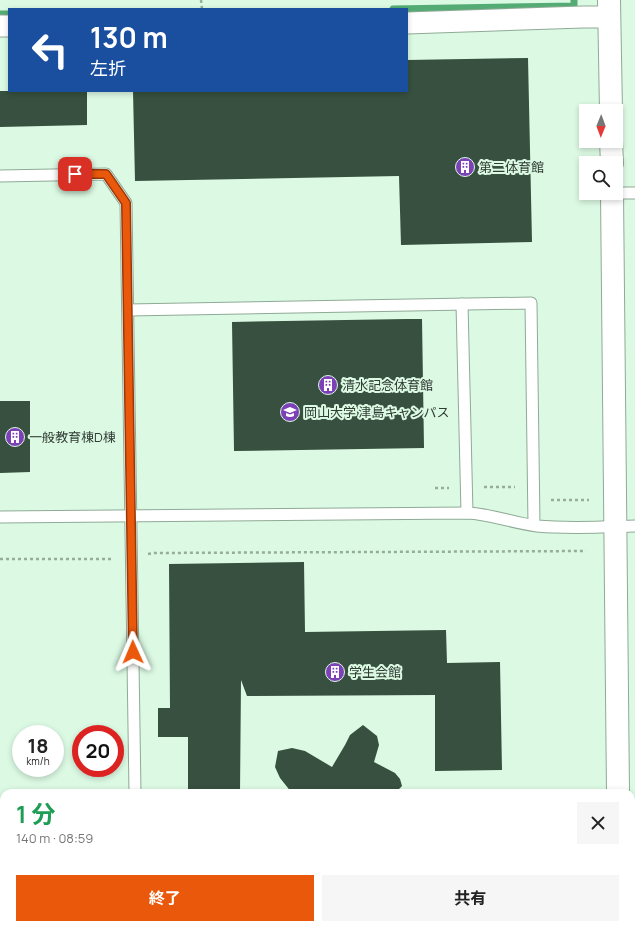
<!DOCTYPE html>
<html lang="ja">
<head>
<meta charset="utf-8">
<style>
	body { margin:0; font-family:Manrope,"Noto Sans JP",sans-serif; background:#f6f6f6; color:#222; height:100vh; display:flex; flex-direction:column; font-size:15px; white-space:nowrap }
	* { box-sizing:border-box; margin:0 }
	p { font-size:13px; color:#767676 }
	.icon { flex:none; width:22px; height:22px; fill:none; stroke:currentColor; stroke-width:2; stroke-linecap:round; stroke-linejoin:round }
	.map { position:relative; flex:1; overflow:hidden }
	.details { position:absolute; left:0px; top:789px; width:635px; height:140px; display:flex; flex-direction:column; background:#fff; border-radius:12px 12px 0 0; box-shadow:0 2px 6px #0003 }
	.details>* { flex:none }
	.banner { position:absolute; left:8px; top:8px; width:400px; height:84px; border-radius:0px; box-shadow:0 2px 6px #0003; background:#1a4fa0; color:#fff; overflow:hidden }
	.needle { width:26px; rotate:181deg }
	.fabs { position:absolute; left:579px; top:104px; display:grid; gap:8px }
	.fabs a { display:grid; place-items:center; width:44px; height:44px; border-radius:0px; background:#fff; box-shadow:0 2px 6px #0003; font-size:20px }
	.speed { position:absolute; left:12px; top:725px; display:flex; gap:8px; font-size:20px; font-weight:700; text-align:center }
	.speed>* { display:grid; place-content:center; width:52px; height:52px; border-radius:50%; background:#fff; box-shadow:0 2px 6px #0003; line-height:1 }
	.speed small { font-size:10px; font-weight:400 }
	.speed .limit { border:6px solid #d22; background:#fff; color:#111 }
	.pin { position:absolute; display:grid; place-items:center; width:34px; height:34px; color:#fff; margin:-17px; border-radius:8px; box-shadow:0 2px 6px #0006 }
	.me { position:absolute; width:44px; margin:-22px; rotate:359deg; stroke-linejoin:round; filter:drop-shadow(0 0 3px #0008) }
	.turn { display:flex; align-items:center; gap:14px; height:84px; padding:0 16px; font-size:18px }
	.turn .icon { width:52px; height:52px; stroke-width:2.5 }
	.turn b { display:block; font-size:28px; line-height:34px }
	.round { display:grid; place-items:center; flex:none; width:42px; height:42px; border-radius:0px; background:#f6f6f6 }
	.overview { display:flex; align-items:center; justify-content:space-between; height:68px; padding:0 16px }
	h1 { font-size:24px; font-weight:700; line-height:30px; color:#1e9e55 }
	.primary-button { display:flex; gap:8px; margin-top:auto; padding:8px 16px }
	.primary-button a { flex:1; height:46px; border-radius:0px; background:#ea580c; color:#fff; font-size:16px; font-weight:700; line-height:46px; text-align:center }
	.primary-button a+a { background:#f6f6f6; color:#222 }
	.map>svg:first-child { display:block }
</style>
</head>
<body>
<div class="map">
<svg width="635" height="929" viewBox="0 0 635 929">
	<rect width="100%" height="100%" fill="#dbf9e3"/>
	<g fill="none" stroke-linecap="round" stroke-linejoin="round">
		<!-- stream -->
		<g stroke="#54ac74" stroke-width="7">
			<polyline points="393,9 574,6 574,0"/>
			<polyline points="0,14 9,14"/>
		</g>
	</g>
	<!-- building -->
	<g fill="#37503f">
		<polygon points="528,58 532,242 401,245 399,176 135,181 133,91 407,91 407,60"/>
		<polygon points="0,91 87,91 87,125 0,127"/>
		<polygon points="407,319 422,319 424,448 234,451 232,322"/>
		<polygon points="0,401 30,401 30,472 0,473"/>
		<polygon points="304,562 305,632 446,630 447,663 500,662 502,770 435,771 435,695 247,696 241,680 240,793 188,793 188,737 158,737 158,708 170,708 169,564"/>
		<polygon points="363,725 377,736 379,745 374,762 395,773 400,779 402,786 395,793 292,793 280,778 275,767 278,751 292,748 305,751 332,767 345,745 350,735"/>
	</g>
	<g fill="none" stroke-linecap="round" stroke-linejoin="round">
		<!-- service casing -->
		<g stroke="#8faa96" stroke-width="13">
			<g id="service">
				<polyline points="0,176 106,174 126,203 135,793"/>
				<polyline points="612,193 635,193"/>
				<polyline points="462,304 467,513"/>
				<polyline points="128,310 531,303 534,525"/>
				<path d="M0 517 467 513C491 514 513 523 537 526 569 529 602 527 635 526"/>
				<polyline points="137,925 137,929"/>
			</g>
		</g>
		<!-- minor casing -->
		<g stroke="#8faa96" stroke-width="23">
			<g id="minor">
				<polyline points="407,23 583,17 609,17"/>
				<polyline points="0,26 9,26"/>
			</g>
		</g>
		<!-- tertiary casing -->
		<g stroke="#8faa96" stroke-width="24">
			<g id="tertiary">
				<polyline points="609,0 611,111"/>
				<polyline points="611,141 612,163"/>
				<polyline points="612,193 618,793"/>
				<polyline points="619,925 619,929"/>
			</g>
		</g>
		<!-- path -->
		<g stroke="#96ad9c" stroke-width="2.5" stroke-dasharray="3 3" stroke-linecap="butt">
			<polyline points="201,0 202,9"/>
			<polyline points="484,487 515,487"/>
			<polyline points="435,488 449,488"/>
			<polyline points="551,500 589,500"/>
			<polyline points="148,554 154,553 586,551"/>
			<polyline points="0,559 114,559"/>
			<polyline points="0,835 4,835"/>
			<polyline points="344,925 344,929"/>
		</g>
		<!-- service -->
		<use href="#service" stroke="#fff" stroke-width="11"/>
		<!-- minor -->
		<use href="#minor" stroke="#fff" stroke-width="21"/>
		<!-- tertiary -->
		<use href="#tertiary" stroke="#fff" stroke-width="22"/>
	</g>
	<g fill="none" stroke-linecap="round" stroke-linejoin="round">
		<!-- route casing -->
		<g stroke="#983908" stroke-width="10">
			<polyline id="route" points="75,174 106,174 126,203 133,652"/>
		</g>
		<!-- route -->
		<use href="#route" stroke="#ea580c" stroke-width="7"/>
	</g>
	<!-- icons -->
	<defs>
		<g id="building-disc" transform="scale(1)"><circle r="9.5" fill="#7c41b7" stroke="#dbf9e3"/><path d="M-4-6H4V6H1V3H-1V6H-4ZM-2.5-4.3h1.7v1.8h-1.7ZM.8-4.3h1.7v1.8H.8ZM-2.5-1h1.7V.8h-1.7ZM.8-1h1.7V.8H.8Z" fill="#fff"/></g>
		<g id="university-disc" transform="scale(1)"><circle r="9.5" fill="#7c41b7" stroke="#dbf9e3"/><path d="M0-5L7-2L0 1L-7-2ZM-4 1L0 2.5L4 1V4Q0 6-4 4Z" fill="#fff"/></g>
	</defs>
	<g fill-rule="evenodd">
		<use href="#building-disc" x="465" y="167"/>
		<use href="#building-disc" x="328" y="385"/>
		<use href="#university-disc" x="290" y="412"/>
		<use href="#building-disc" x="15" y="437"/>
		<use href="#building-disc" x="335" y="672"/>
	</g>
	<g text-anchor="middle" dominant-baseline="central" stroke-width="4" stroke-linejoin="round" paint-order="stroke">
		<!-- poi labels -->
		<g font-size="13" fill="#303b33" stroke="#dbf9e3" text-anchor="start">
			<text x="479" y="167">第二体育館</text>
			<text x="342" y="385">清水記念体育館</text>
			<text x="304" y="412">岡山大学 津島キャンパス</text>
			<text x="29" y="437">一般教育棟D棟</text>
			<text x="349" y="672">学生会館</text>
		</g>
	</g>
</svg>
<div class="fabs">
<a><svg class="needle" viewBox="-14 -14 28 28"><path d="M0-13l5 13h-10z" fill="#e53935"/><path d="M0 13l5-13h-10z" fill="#767676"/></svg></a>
<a><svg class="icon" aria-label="search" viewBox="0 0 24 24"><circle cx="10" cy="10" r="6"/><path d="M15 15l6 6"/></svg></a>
</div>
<div class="speed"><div>18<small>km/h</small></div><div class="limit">20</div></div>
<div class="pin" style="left:75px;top:174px;background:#d93025"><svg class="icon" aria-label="arrive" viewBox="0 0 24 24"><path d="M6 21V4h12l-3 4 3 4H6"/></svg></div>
<svg class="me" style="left:133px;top:652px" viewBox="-20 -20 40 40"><path d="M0-17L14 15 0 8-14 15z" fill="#ea580c" stroke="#fff" stroke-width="4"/></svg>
<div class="banner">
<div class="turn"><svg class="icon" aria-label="left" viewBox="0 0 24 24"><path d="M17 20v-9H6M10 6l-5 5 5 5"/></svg><div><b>130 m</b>左折</div></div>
</div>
<section class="details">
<div class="overview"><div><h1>1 分</h1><p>140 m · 08:59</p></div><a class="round"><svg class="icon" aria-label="close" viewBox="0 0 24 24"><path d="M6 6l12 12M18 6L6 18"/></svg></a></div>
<div class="primary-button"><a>終了</a><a>共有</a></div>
</section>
</div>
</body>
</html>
